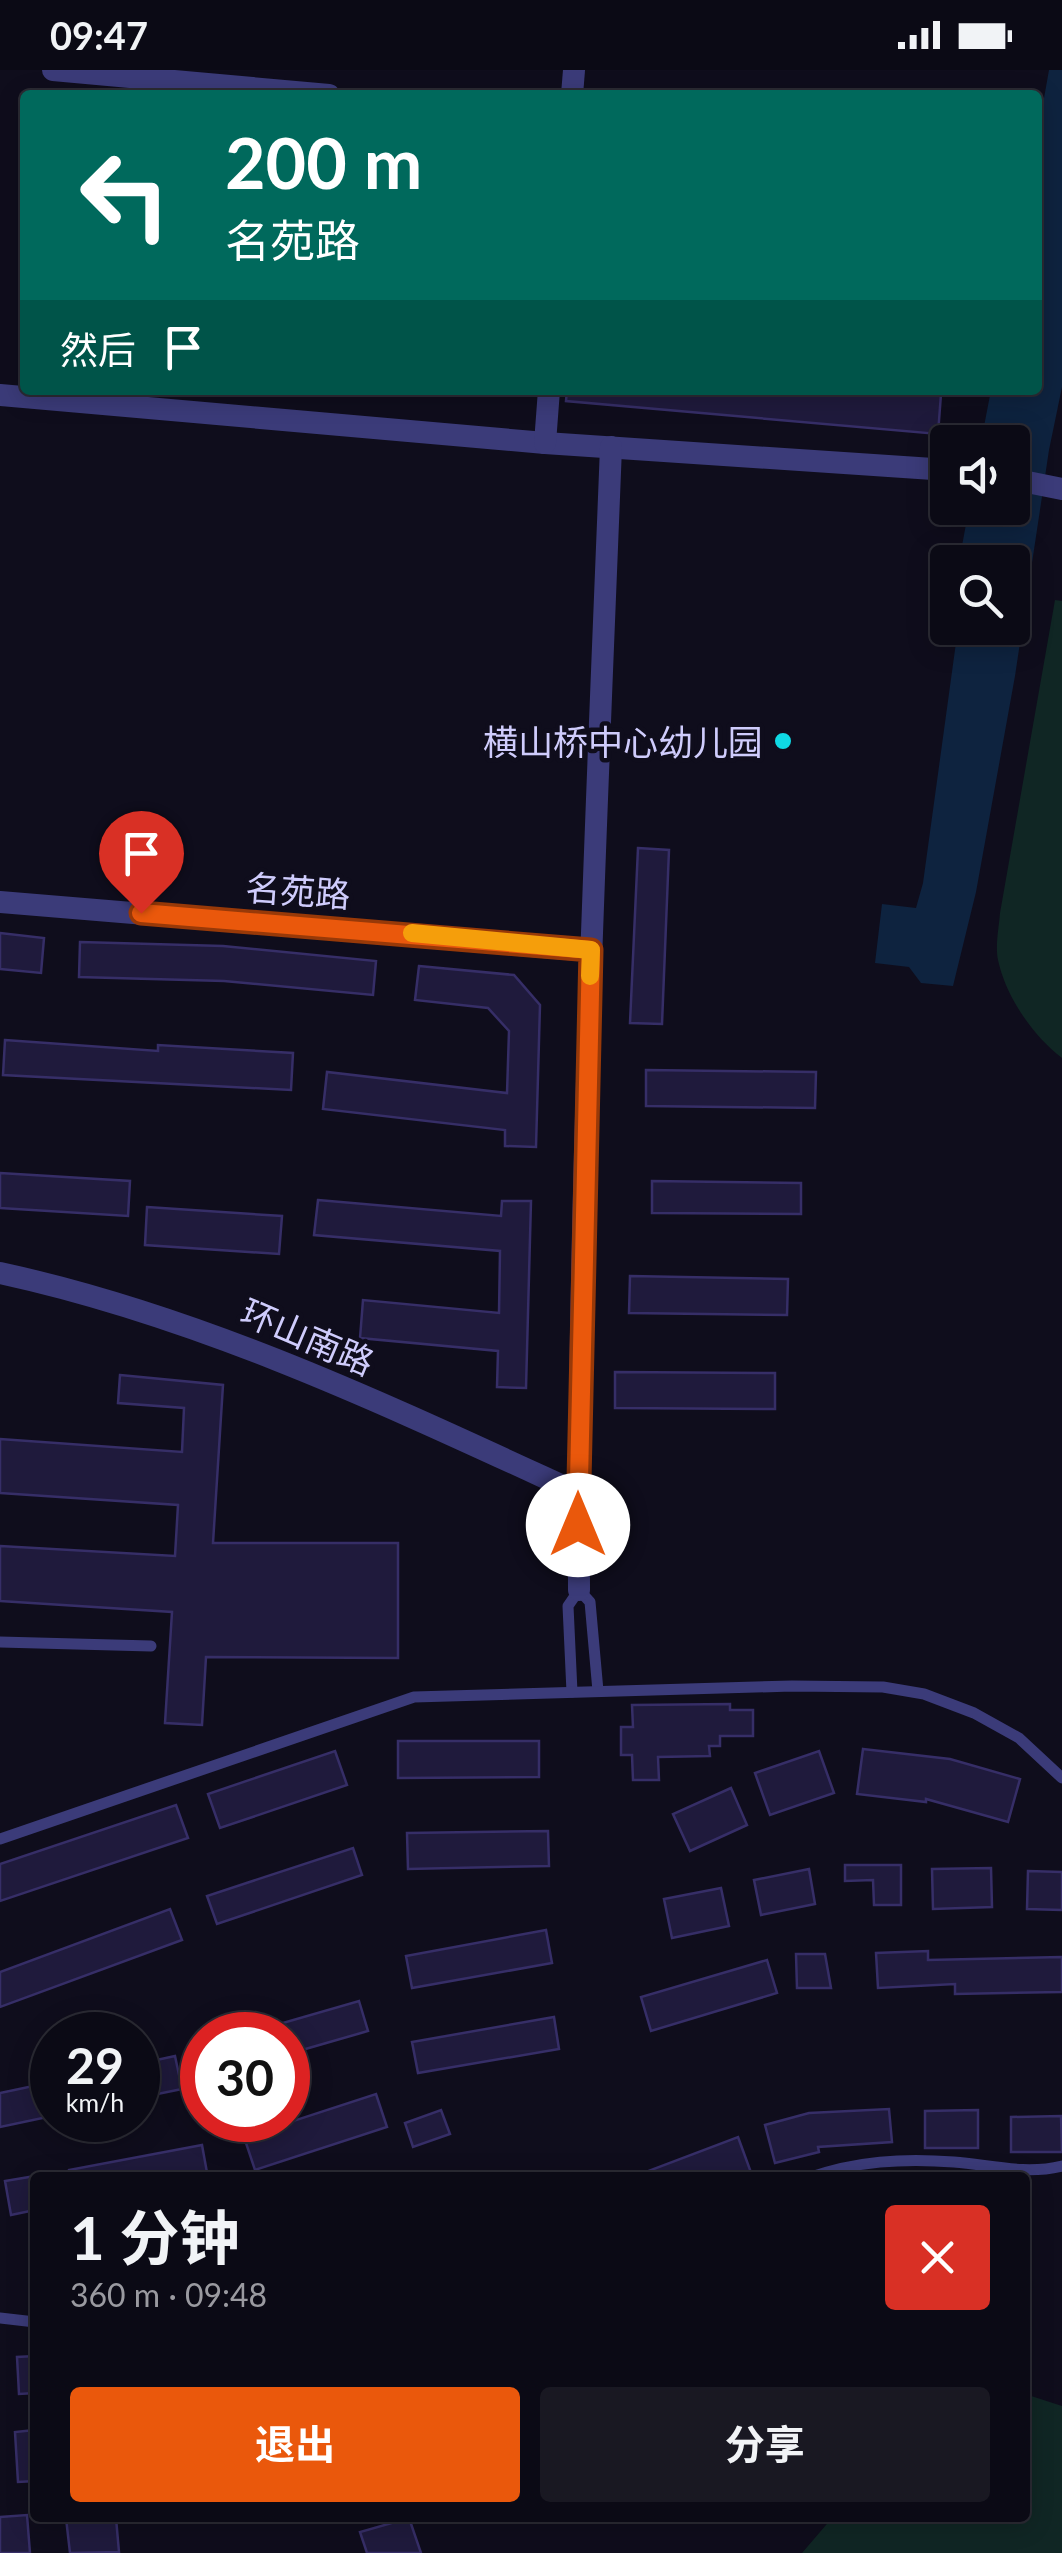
<!DOCTYPE html>
<html lang="zh">
<head>
<meta charset="utf-8">
<style>
	body { margin:0; font-family:Lato,"Noto Sans SC",sans-serif; background:#191822; color:#f1f3f6; height:100vh; display:flex; flex-direction:column; font-size:38px; white-space:nowrap }
	* { box-sizing:border-box; margin:0 }
	p { font-size:32px; color:#9a9aa0 }
	.icon { flex:none; width:55px; height:55px; fill:none; stroke:currentColor; stroke-width:2; stroke-linecap:round; stroke-linejoin:round }
	.map { position:relative; flex:1; overflow:hidden }
	.panel { position:absolute; left:30px; top:2102px; width:1000px; height:350px; display:flex; flex-direction:column; background:#0b0a15; border-radius:10px; box-shadow:0 5px 25px #0003,0 0 0 2px #2b2b34 }
	.panel>* { flex:none }
	.guide { position:absolute; left:20px; top:20px; width:1022px; height:305px; border-radius:10px; box-shadow:0 5px 25px #0003,0 0 0 2px #2b2b34; background:#00695c; color:#fff; overflow:hidden }
	.buttons { position:absolute; left:930px; top:355px; display:grid; gap:20px }
	.buttons a { display:grid; place-items:center; width:100px; height:100px; border-radius:10px; background:#0b0a15; box-shadow:0 5px 25px #0003,0 0 0 2px #2b2b34; font-size:50px }
	.speed { position:absolute; left:30px; top:1942px; display:flex; gap:20px; font-size:50px; font-weight:700; text-align:center }
	.speed>* { display:grid; place-content:center; width:130px; height:130px; border-radius:50%; background:#0b0a15; box-shadow:0 5px 25px #0003,0 0 0 2px #2b2b34; line-height:1 }
	.speed small { font-size:25px; font-weight:400 }
	.speed .limit { border:15px solid #d22; background:#fff; color:#111 }
	.pin { position:absolute; display:grid; place-items:center; width:85px; height:85px; color:#fff; margin:-102px -42px; border-radius:50% 50% 50% 0; rotate:-45deg; box-shadow:0 0 10px #0007 }
	.pin .icon { rotate:45deg }
	.me { position:absolute; width:110px; margin:-55px; rotate:0deg; stroke-linejoin:round; filter:drop-shadow(0 0 8px #0008) }
	.turn { display:flex; align-items:center; gap:35px; height:210px; padding:0 40px; font-size:45px }
	.turn .icon { width:130px; height:130px; stroke-width:2.5 }
	.turn b { display:block; font-size:70px; line-height:85px }
	.then { display:flex; align-items:center; height:95px; padding:0 40px; background:#0003; gap:20px; font-size:38px }
	.round { display:grid; place-items:center; flex:none; width:105px; height:105px; border-radius:10px; background:#191822 }
	.headline { display:flex; align-items:center; justify-content:space-between; height:170px; padding:0 40px }
	h1 { font-size:60px; font-weight:700; line-height:75px }
	.cta { display:flex; gap:20px; margin-top:auto; padding:20px 40px }
	.cta a { flex:1; height:115px; border-radius:10px; background:#ea580c; color:#fff; font-size:40px; font-weight:700; line-height:115px; text-align:center }
	.cta a+a { background:#191822; color:#f1f3f6 }
	.status { display:flex; justify-content:space-between; align-items:center; height:70px; padding:0 50px; background:#0b0a15; direction:ltr }
	.status svg { height:28px; fill:currentColor }
	.map>svg:first-child { display:block }
</style>
</head>
<body>
<div class="status"><b>09:47</b><svg viewBox="0 0 49 12"><path d="M0 12V9h3v3zM5 12V6h3v6zM10 12V3h3v9zM15 12V0h3v12zM26 1h20v11H26zM47 4h2v5h-2z"/></svg></div>
<div class="map">
<svg width="1062" height="2483" viewBox="0 0 1062 2483">
	<rect width="100%" height="100%" fill="#0f0d1c"/>
	<!-- green -->
	<g fill="#102624">
		<path d="M1055 530 1062 531V988C1033 966 1006 927 998 890 995 876 999 857 1000 843Z"/>
		<polygon points="1025,2324 1062,2336 1062,2483 802,2483 832,2448 1025,2448"/>
	</g>
	<!-- water -->
	<polygon fill="#0e233f" points="1049,0 1062,0 1062,317 1049,380 1015,606 976,822 953,916 921,913 909,897 875,893 882,834 916,838 923,813 958,558 1012,558 1012,492 959,492 969,438 1012,438 1012,372 981,372 991,320 1038,320 1038,62"/>
	<!-- building -->
	<g fill="#1f1a3c" stroke="#362e67" stroke-width="2.5">
		<polygon points="567,320 901,320 941,324 938,364 566,331"/>
		<polygon points="638,778 669,780 662,954 630,953"/>
		<polygon points="0,863 44,868 41,903 0,899"/>
		<polygon points="80,872 223,876 376,891 373,925 224,911 79,907"/>
		<polygon points="419,896 514,905 540,935 536,1077 505,1076 505,1060 323,1039 327,1002 507,1023 509,961 488,938 415,930"/>
		<polygon points="5,970 158,981 158,975 293,983 291,1020 3,1005"/>
		<polygon points="646,1000 816,1002 815,1038 646,1036"/>
		<polygon points="0,1103 130,1111 128,1146 0,1138"/>
		<polygon points="652,1111 801,1113 801,1144 652,1143"/>
		<polygon points="318,1130 501,1146 502,1131 531,1131 526,1318 497,1317 498,1281 360,1268 363,1230 499,1243 500,1181 314,1165"/>
		<polygon points="147,1137 282,1146 279,1184 145,1175"/>
		<polygon points="630,1206 788,1209 787,1245 629,1243"/>
		<polygon points="615,1302 775,1303 775,1339 615,1338"/>
		<polygon points="120,1305 223,1315 213,1473 398,1473 398,1588 206,1587 202,1655 165,1653 172,1542 0,1531 0,1476 175,1486 178,1435 0,1423 0,1369 182,1382 184,1338 118,1333"/>
		<polygon points="730,1634 730,1640 753,1640 753,1666 720,1666 720,1676 709,1676 710,1686 658,1687 659,1710 633,1710 632,1685 621,1685 621,1657 633,1657 632,1635"/>
		<polygon points="398,1671 539,1671 539,1707 398,1708"/>
		<polygon points="863,1679 950,1689 1020,1709 1008,1752 926,1729 926,1732 857,1724"/>
		<polygon points="335,1681 347,1715 220,1758 208,1724"/>
		<polygon points="819,1681 834,1723 770,1745 755,1703"/>
		<polygon points="731,1718 747,1755 690,1781 673,1744"/>
		<polygon points="176,1735 188,1768 0,1831 0,1794"/>
		<polygon points="548,1761 549,1796 408,1799 407,1763"/>
		<polygon points="353,1778 362,1805 217,1854 207,1826"/>
		<polygon points="845,1795 901,1795 901,1835 874,1835 873,1810 845,1811"/>
		<polygon points="991,1798 992,1837 933,1839 932,1799"/>
		<polygon points="809,1799 815,1834 761,1845 754,1810"/>
		<polygon points="1028,1801 1062,1802 1062,1840 1027,1839"/>
		<polygon points="721,1818 729,1856 672,1868 664,1829"/>
		<polygon points="170,1839 182,1870 0,1937 0,1902"/>
		<polygon points="546,1860 552,1893 412,1918 406,1886"/>
		<polygon points="928,1881 928,1890 1062,1887 1062,1922 955,1924 955,1914 878,1918 876,1883"/>
		<polygon points="796,1884 825,1884 831,1918 797,1918"/>
		<polygon points="767,1890 777,1923 651,1961 641,1927"/>
		<polygon points="359,1931 368,1961 288,1984 288,1965 256,1965 255,1961"/>
		<polygon points="554,1947 559,1979 418,2003 412,1972"/>
		<polygon points="175,1986 182,2019 138,2028 138,1994"/>
		<polygon points="52,2012 52,2046 0,2057 0,2023"/>
		<polygon points="376,2024 387,2057 255,2100 244,2067"/>
		<polygon points="889,2039 892,2072 818,2077 819,2082 775,2093 765,2055 809,2043"/>
		<polygon points="441,2040 450,2064 413,2077 405,2053"/>
		<polygon points="978,2040 978,2078 925,2078 925,2041"/>
		<polygon points="1061,2046 1062,2082 1011,2082 1011,2047"/>
		<polygon points="738,2067 753,2108 635,2108 635,2106"/>
		<polygon points="202,2075 208,2108 69,2108 69,2100"/>
		<polygon points="35,2106 35,2140 11,2145 5,2111"/>
		<polygon points="35,2286 35,2323 19,2324 17,2287"/>
		<polygon points="35,2360 35,2411 18,2412 15,2362"/>
		<polygon points="27,2445 30,2483 0,2483 0,2447"/>
		<polygon points="66,2448 116,2448 119,2482 70,2483"/>
		<polygon points="409,2448 421,2483 367,2483 360,2462"/>
	</g>
	<g fill="none" stroke-linecap="round" stroke-linejoin="round">
		<!-- lane -->
		<g stroke="#3b3b79" stroke-width="11">
			<polyline points="0,1572 151,1576"/>
			<polyline points="572,1622 568,1536 579,1520 590,1532 598,1621"/>
			<polyline points="0,1769 414,1627 792,1616 883,1617 924,1624 974,1643 1019,1668 1062,1708"/>
			<path d="M808 2108C856 2091 903 2088 954 2092 991 2095 1025 2105 1062 2096"/>
			<polyline points="0,2248 35,2252"/>
		</g>
		<!-- street -->
		<g stroke="#3b3b79" stroke-width="22">
			<polyline points="53,0 329,25"/>
			<polyline points="572,25 574,0"/>
			<polyline points="0,325 545,373 948,400"/>
			<polyline points="545,373 549,320"/>
			<polyline points="1012,409 1062,419"/>
			<polyline points="0,832 591,881"/>
			<path d="M0 1203C203 1247 391 1337 578 1423"/>
			<path d="M579 1520C578 1139 596 758 611 377"/>
		</g>
	</g>
	<g fill="none" stroke-linecap="round" stroke-linejoin="round">
		<!-- route casing -->
		<g stroke="#983908" stroke-width="25">
			<polyline id="route" points="141,843 591,880 578,1455"/>
		</g>
		<!-- route -->
		<use href="#route" stroke="#ea580c" stroke-width="18"/>
		<!-- slow -->
		<polyline stroke="#f59e0b" stroke-width="18" points="412,863 591,880 590,906"/>
	</g>
	<!-- markers -->
	<circle fill="#0fd9e4" stroke="#0f0d1c" stroke-width="4" cx="783" cy="671" r="10"/>
	<g text-anchor="middle" dominant-baseline="central" stroke-width="9" stroke-linejoin="round" paint-order="stroke">
		<!-- poi labels -->
		<g font-size="35" fill="#cfccfc" stroke="#0f0d1c" text-anchor="end">
			<text x="763" y="671">横山桥中心幼儿园</text>
		</g>
		<!-- street labels -->
		<g font-size="35" fill="#cfccfc" stroke="#0f0d1c">
			<text transform="translate(298 820) rotate(4)">名苑路</text>
			<text transform="translate(308 1266) rotate(23)">环山南路</text>
		</g>
	</g>
</svg>
<div class="buttons">
<a><svg class="icon" aria-label="sound" viewBox="0 0 24 24"><path d="M4 9h4l5-4v14l-5-4H4zM17 9q2 3 0 6"/></svg></a>
<a><svg class="icon" aria-label="search" viewBox="0 0 24 24"><circle cx="10" cy="10" r="6"/><path d="M15 15l6 6"/></svg></a>
</div>
<div class="speed"><div>29<small>km/h</small></div><div class="limit">30</div></div>
<div class="pin" style="left:141px;top:843px;background:#d93025"><svg class="icon" aria-label="arrive" viewBox="0 0 24 24"><path d="M6 21V4h12l-3 4 3 4H6"/></svg></div>
<svg class="me" style="left:578px;top:1455px" viewBox="-20 -20 40 40"><circle r="19" fill="#fff"/><path d="M0-13L10 11 0 6-10 11z" fill="#ea580c"/></svg>
<div class="guide">
<div class="turn"><svg class="icon" aria-label="left" viewBox="0 0 24 24"><path d="M17 20v-9H6M10 6l-5 5 5 5"/></svg><div><b>200 m</b>名苑路</div></div>
<div class="then">然后<svg class="icon" aria-label="arrive" viewBox="0 0 24 24"><path d="M6 21V4h12l-3 4 3 4H6"/></svg></div>
</div>
<section class="panel">
<div class="headline"><div><h1>1 分钟</h1><p>360 m · 09:48</p></div><a class="round" style="background:#d93025;color:#fff"><svg class="icon" aria-label="close" viewBox="0 0 24 24"><path d="M6 6l12 12M18 6L6 18"/></svg></a></div>
<div class="cta"><a>退出</a><a>分享</a></div>
</section>
</div>
</body>
</html>
